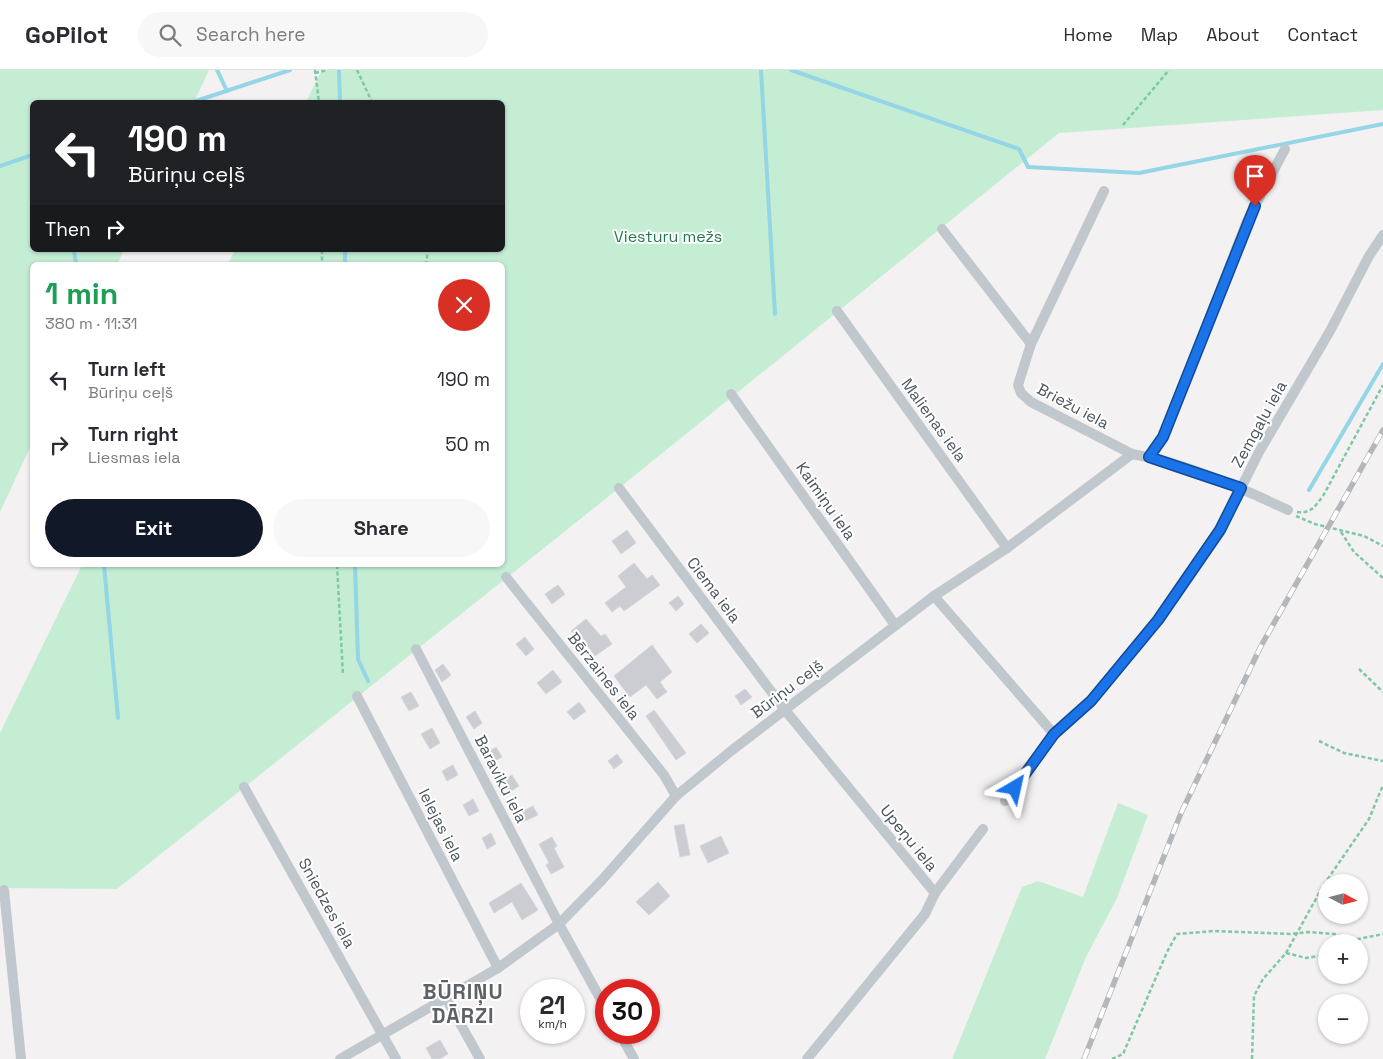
<!DOCTYPE html>
<html lang="en">
<head>
<meta charset="utf-8">
<style>
	body { margin:0; font-family:"Space Grotesk",sans-serif; background:#f7f7f7; color:#2b2b33; height:100vh; display:flex; flex-direction:column; font-size:19px; white-space:nowrap }
	* { box-sizing:border-box; margin:0 }
	p { font-size:16px; color:#7c7c81 }
	.icon { flex:none; width:28px; height:28px; fill:none; stroke:currentColor; stroke-width:2; stroke-linecap:round; stroke-linejoin:round }
	.map { position:relative; flex:1; overflow:hidden }
	.drawer { position:absolute; left:30px; top:192px; width:475px; height:305px; display:flex; flex-direction:column; background:#fff; border-radius:8px; box-shadow:0 1px 4px #0004 }
	.drawer>* { flex:none }
	.hud { position:absolute; left:30px; top:30px; width:475px; height:152px; border-radius:8px; box-shadow:0 1px 4px #0004; background:#202124; color:#fff; overflow:hidden }
	.needle { width:32px; rotate:97deg }
	.buttons { position:absolute; left:1318px; top:804px; display:grid; gap:10px }
	.buttons a { display:grid; place-items:center; width:50px; height:50px; border-radius:50%; background:#fff; box-shadow:0 1px 4px #0004; font-size:25px }
	.speed { position:absolute; left:520px; top:909px; display:flex; gap:10px; font-size:25px; font-weight:700; text-align:center }
	.speed>* { display:grid; place-content:center; width:65px; height:65px; border-radius:50%; background:#fff; box-shadow:0 1px 4px #0004; line-height:1 }
	.speed small { font-size:12px; font-weight:400 }
	.speed .limit { border:8px solid #d22; background:#fff; color:#111 }
	.pin { position:absolute; display:grid; place-items:center; width:42px; height:42px; color:#fff; margin:-51px -21px; border-radius:50% 50% 50% 0; rotate:-45deg; box-shadow:0 0 5px #0007 }
	.pin .icon { rotate:45deg }
	.me { position:absolute; width:55px; margin:-28px; rotate:36deg; stroke-linejoin:round; filter:drop-shadow(0 0 4px #0008) }
	.turn { display:flex; align-items:center; gap:18px; height:105px; padding:0 15px; font-size:22px }
	.turn .icon { width:65px; height:65px; stroke-width:2.5 }
	.turn b { display:block; font-size:35px; line-height:42px }
	.then { display:flex; align-items:center; height:48px; padding:0 15px; background:#0003; gap:10px; font-size:19px }
	.round { display:grid; place-items:center; flex:none; width:52px; height:52px; border-radius:26px; background:#f7f7f7 }
	.head { display:flex; align-items:center; justify-content:space-between; height:85px; padding:0 15px }
	h1 { font-size:30px; font-weight:600; line-height:38px; color:#1e9e55 }
	.primary-button { display:flex; gap:10px; margin-top:auto; padding:10px 15px }
	.primary-button a { flex:1; height:58px; border-radius:30px; background:#111827; color:#fff; font-size:20px; font-weight:600; line-height:58px; text-align:center }
	.primary-button a+a { background:#f7f7f7; color:#2b2b33 }
	ul { padding:0; list-style:none }
	li { display:flex; align-items:center; gap:15px; height:65px; padding:0 15px }
	li div { flex:1 }
	li b { display:block; font-size:19px }
	li em { font-style:normal }
	header { display:flex; align-items:center; gap:30px; box-sizing:border-box; height:70px; padding:0 25px; background:#fff; border-bottom:1px solid #e1e1e2 }
	header strong { font-size:24px }
	nav { display:flex; gap:28px; margin-inline-start:auto; font-size:18px }
	.search { width:350px; height:45px; background:#f7f7f7; display:flex; align-items:center; gap:12px; box-sizing:border-box; padding:0 18px; border-radius:28px; color:#7c7c81; font-size:19px }
	.map>svg:first-child { display:block }
</style>
</head>
<body>
<header>
<strong>GoPilot</strong>
<div class="search"><svg class="icon" aria-label="search" viewBox="0 0 24 24"><circle cx="10" cy="10" r="6"/><path d="M15 15l6 6"/></svg>Search here</div>
<nav><a>Home</a><a>Map</a><a>About</a><a>Contact</a></nav>
</header>
<div class="map">
<svg width="1383" height="989" viewBox="0 0 1383 989">
	<rect width="100%" height="100%" fill="#f3f1f1"/>
	<!-- green -->
	<g fill="#c4edd4">
		<polygon points="0,0 209,0 194,32 32,32 32,180 124,180 117,195 32,195 32,373 0,442"/>
		<polygon points="322,0 1383,0 1383,40 1059,63 619,418 117,819 0,818 0,663 82,495 502,495 502,195 227,195 235,180 502,180 502,32 306,32"/>
		<polygon points="1118,733 1148,745 1117,828 1086,887 1045,989 952,989 1022,817 1038,811 1083,827"/>
	</g>
	<g fill="none" stroke-linecap="round" stroke-linejoin="round">
		<!-- stream -->
		<g stroke="#94d5e6" stroke-width="4">
			<polyline points="217,0 227,21"/>
			<polyline points="339,0 340,32"/>
			<polyline points="761,0 775,244"/>
			<polyline points="791,0 1019,79 1028,97 1139,103 1383,54"/>
			<polyline points="193,32 290,0"/>
			<polyline points="0,96 32,85"/>
			<polyline points="74,180 76,195"/>
			<polyline points="345,180 345,195"/>
			<polyline points="1309,420 1383,294"/>
			<polyline points="104,495 118,648"/>
			<polyline points="355,495 358,589 368,611"/>
		</g>
	</g>
	<!-- building -->
	<g fill="#cbcdd3" stroke="#d6d7dc">
		<polygon points="627,460 636,473 621,484 612,471"/>
		<polygon points="634,493 647,509 652,505 660,515 624,541 620,536 612,542 605,533 626,517 618,506"/>
		<polygon points="558,515 565,524 552,534 545,524"/>
		<polygon points="678,526 684,534 676,541 669,533"/>
		<polygon points="586,549 601,566 605,564 612,574 595,586 581,566 578,568 571,561"/>
		<polygon points="701,554 709,563 697,573 689,564"/>
		<polygon points="525,567 534,579 526,586 516,574"/>
		<polygon points="652,575 672,602 660,612 667,622 657,629 646,615 630,627 614,606"/>
		<polygon points="443,594 451,605 442,612 435,600"/>
		<polygon points="553,600 562,612 546,624 537,613"/>
		<polygon points="745,619 752,627 741,635 735,626"/>
		<polygon points="411,622 419,636 409,641 401,627"/>
		<polygon points="579,632 586,641 574,650 567,642"/>
		<polygon points="654,640 686,683 676,690 646,646"/>
		<polygon points="475,641 482,653 474,659 466,647"/>
		<polygon points="432,658 440,673 430,679 421,664"/>
		<polygon points="496,677 502,687 493,692 487,683"/>
		<polygon points="617,684 623,692 614,699 608,691"/>
		<polygon points="453,695 458,705 447,711 442,701"/>
		<polygon points="512,705 519,716 508,723 501,711"/>
		<polygon points="473,729 479,741 469,746 463,735"/>
		<polygon points="533,736 538,745 525,751 521,742"/>
		<polygon points="684,754 690,785 680,787 674,756"/>
		<polygon points="491,763 496,774 487,779 482,768"/>
		<polygon points="721,766 729,783 708,793 700,776"/>
		<polygon points="552,767 557,776 554,778 564,797 551,804 546,795 549,793 539,774"/>
		<polygon points="658,812 670,826 649,845 636,832"/>
		<polygon points="521,813 538,840 522,850 512,832 494,843 489,833"/>
		<polygon points="440,970 448,984 440,989 432,989 426,978"/>
	</g>
	<g fill="none" stroke-linecap="round" stroke-linejoin="round">
		<!-- path -->
		<g stroke="#7ec9a4" stroke-width="2.5" stroke-dasharray="4 2.5" stroke-linecap="butt">
			<polyline points="315,0 319,32"/>
			<polyline points="357,0 372,32"/>
			<polyline points="315,3 327,0"/>
			<polyline points="1123,55 1169,0"/>
			<polyline points="322,180 322,195"/>
			<polyline points="426,195 428,180"/>
			<path d="M1297 442C1311 444 1315 436 1323 426L1383 315"/>
			<polyline points="1296,446 1315,454 1364,466 1383,476"/>
			<polyline points="1341,462 1354,482 1383,508"/>
			<polyline points="337,495 343,605"/>
			<polyline points="1359,599 1383,622"/>
			<polyline points="1319,671 1344,683 1383,691"/>
			<polyline points="1286,883 1323,816 1369,749 1383,715"/>
			<polyline points="1112,989 1123,984 1167,882 1177,864 1214,861 1290,864 1308,862 1334,864 1353,870 1383,864"/>
			<polyline points="1252,989 1254,926 1263,909 1286,883 1306,888 1326,885"/>
		</g>
		<!-- minor -->
		<g stroke="#c0c8ce" stroke-width="10">
			<polyline points="1104,121 1031,274 1018,315 1021,323 1031,332 1132,384"/>
			<polyline points="942,159 1031,274"/>
			<polyline points="837,241 1007,478"/>
			<polyline points="731,324 895,555"/>
			<polyline points="1149,387 1163,367 1247,151 1285,79"/>
			<polyline points="619,418 785,640 935,823 925,844 807,989"/>
			<polyline points="506,507 664,705 676,726"/>
			<polyline points="934,526 1054,664"/>
			<polyline points="416,579 559,854 606,939"/>
			<polyline points="357,626 498,898"/>
			<polyline points="244,717 396,989"/>
			<polyline points="1005,731 1054,664 1091,631 1158,550 1220,460 1259,382 1330,261 1369,186 1383,165"/>
			<polyline points="4,820 21,989"/>
			<polyline points="935,823 983,759"/>
			<polyline points="446,928 480,989"/>
			<polyline points="619,962 634,989"/>
			<path d="M340 989 498 898 559 854 602 810 676 726 731 681 934 526 1007 478 1132 384C1186 393 1239 417 1288 440"/>
		</g>
		<!-- rail casing -->
		<g stroke="#b4b6bb" stroke-width="5.5">
			<polyline id="rail" points="1084,989 1181,743 1261,576 1383,360"/>
		</g>
		<!-- rail -->
		<use href="#rail" stroke="#fff" stroke-width="4" stroke-dasharray="11" stroke-linecap="butt"/>
	</g>
	<g fill="none" stroke-linecap="round" stroke-linejoin="round">
		<!-- route casing -->
		<g stroke="#114b97" stroke-width="12">
			<polyline id="route" points="1015,718 1054,664 1091,631 1158,550 1220,460 1241,418 1149,387 1163,367 1255,136"/>
		</g>
		<!-- route -->
		<use href="#route" stroke="#1a73e8" stroke-width="9"/>
	</g>
	<g text-anchor="middle" dominant-baseline="central" stroke-width="4" stroke-linejoin="round" paint-order="stroke">
		<!-- park labels -->
		<g font-size="16" fill="#1e7b4d" stroke="#fff">
			<text x="668" y="166">Viesturu mežs</text>
		</g>
		<!-- street labels -->
		<g font-size="16" fill="#4a545d" stroke="#fff">
			<text transform="translate(1073 336) rotate(28)">Briežu iela</text>
			<text transform="translate(934 350) rotate(54)">Malienas iela</text>
			<text transform="translate(1259 354) rotate(-61)">Zemgaļu iela</text>
			<text transform="translate(826 431) rotate(55)">Kaimiņu iela</text>
			<text transform="translate(714 520) rotate(53)">Ciema iela</text>
			<text transform="translate(604 606) rotate(52)">Bērzaines iela</text>
			<text transform="translate(787 619) rotate(-37)">Būriņu ceļš</text>
			<text transform="translate(501 709) rotate(63)">Baraviku iela</text>
			<text transform="translate(441 755) rotate(63)">Ielejas iela</text>
			<text transform="translate(909 768) rotate(51)">Upeņu iela</text>
			<text transform="translate(327 833) rotate(61)">Sniedzes iela</text>
		</g>
		<!-- district labels -->
		<g font-size="21" font-weight="bold" letter-spacing="1" fill="#5e6165" stroke="#fff">
			<text x="463" y="921">BŪRIŅU<tspan x="463" dy="24">DĀRZI</tspan></text>
		</g>
	</g>
</svg>
<div class="buttons">
<a><svg class="needle" viewBox="-14 -14 28 28"><path d="M0-13l5 13h-10z" fill="#e53935"/><path d="M0 13l5-13h-10z" fill="#7c7c81"/></svg></a>
<a>+</a>
<a>−</a>
</div>
<div class="speed"><div>21<small>km/h</small></div><div class="limit">30</div></div>
<div class="pin" style="left:1255px;top:136px;background:#d93025"><svg class="icon" aria-label="arrive" viewBox="0 0 24 24"><path d="M6 21V4h12l-3 4 3 4H6"/></svg></div>
<svg class="me" style="left:1015px;top:718px" viewBox="-20 -20 40 40"><path d="M0-17L14 15 0 8-14 15z" fill="#1a73e8" stroke="#fff" stroke-width="4"/></svg>
<div class="hud">
<div class="turn"><svg class="icon" aria-label="left" viewBox="0 0 24 24"><path d="M17 20v-9H6M10 6l-5 5 5 5"/></svg><div><b>190 m</b>Būriņu ceļš</div></div>
<div class="then">Then<svg class="icon" aria-label="right" viewBox="0 0 24 24"><path d="M7 20v-9h11M14 6l5 5-5 5"/></svg></div>
</div>
<section class="drawer">
<div class="head"><div><h1>1 min</h1><p>380 m · 11:31</p></div><a class="round" style="background:#d93025;color:#fff"><svg class="icon" aria-label="close" viewBox="0 0 24 24"><path d="M6 6l12 12M18 6L6 18"/></svg></a></div>
<ul>
<li><svg class="icon" aria-label="left" viewBox="0 0 24 24"><path d="M17 20v-9H6M10 6l-5 5 5 5"/></svg><div><b>Turn left</b><p>Būriņu ceļš</p></div><em>190 m</em></li>
<li><svg class="icon" aria-label="right" viewBox="0 0 24 24"><path d="M7 20v-9h11M14 6l5 5-5 5"/></svg><div><b>Turn right</b><p>Liesmas iela</p></div><em>50 m</em></li>
</ul>
<div class="primary-button"><a>Exit</a><a>Share</a></div>
</section>
</div>
</body>
</html>
